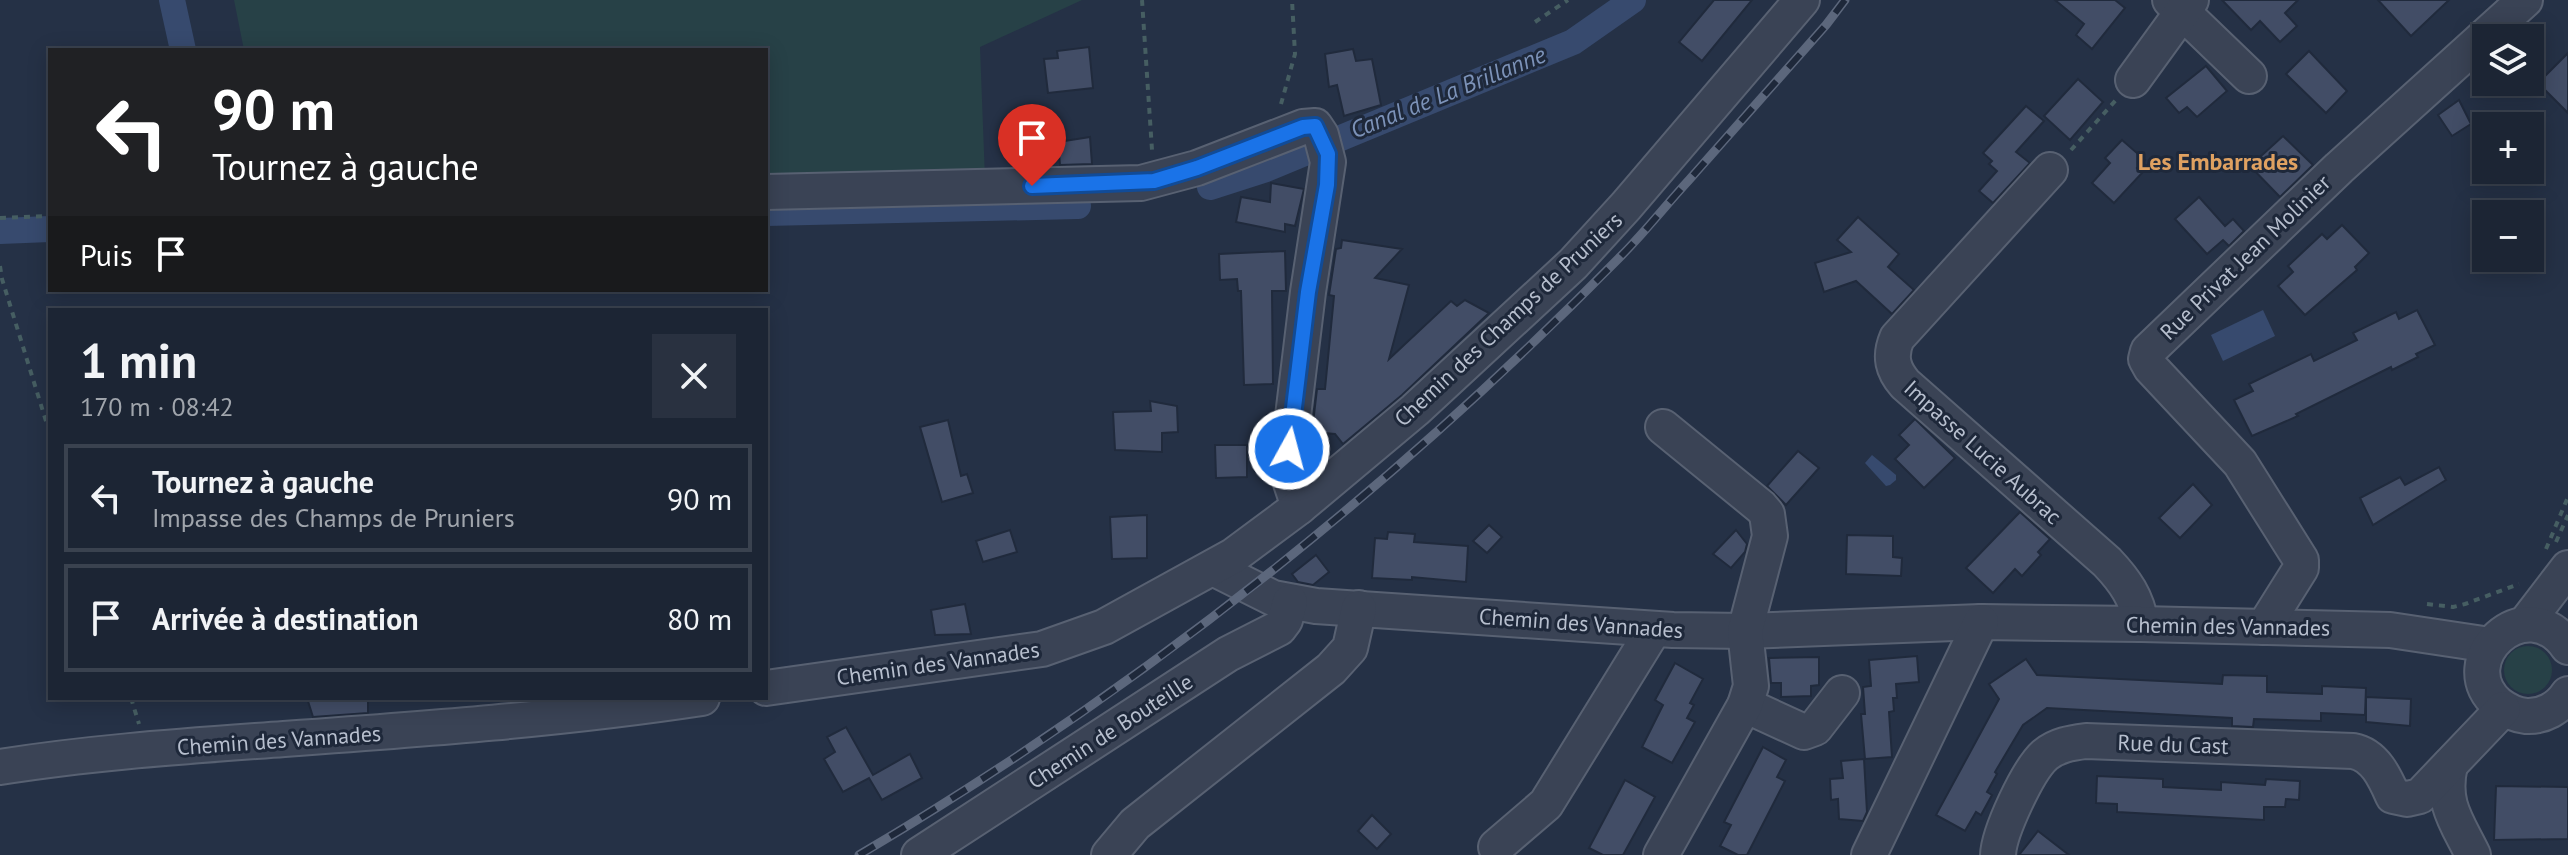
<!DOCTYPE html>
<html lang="fr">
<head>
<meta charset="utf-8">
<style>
	body { margin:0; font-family:"PT Sans",sans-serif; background:#293140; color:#f1f3f6; height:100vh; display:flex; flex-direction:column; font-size:30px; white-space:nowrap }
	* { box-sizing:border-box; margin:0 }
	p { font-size:26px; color:#a0a5ac }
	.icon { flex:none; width:44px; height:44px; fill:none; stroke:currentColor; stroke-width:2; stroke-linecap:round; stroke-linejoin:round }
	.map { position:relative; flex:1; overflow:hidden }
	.drawer { position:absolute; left:48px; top:308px; width:720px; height:392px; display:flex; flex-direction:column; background:#1c2534; border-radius:0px; box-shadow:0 4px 20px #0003,0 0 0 2px #3a424f }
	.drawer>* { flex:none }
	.hud { position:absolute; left:48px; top:48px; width:720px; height:244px; border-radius:0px; box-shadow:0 4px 20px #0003,0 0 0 2px #3a424f; background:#202124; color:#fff; overflow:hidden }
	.fabs { position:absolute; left:2472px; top:24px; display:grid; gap:16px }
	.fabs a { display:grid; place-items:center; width:72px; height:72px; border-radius:0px; background:#1c2534; box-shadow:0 4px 20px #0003,0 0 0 2px #3a424f; font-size:40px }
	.pin { position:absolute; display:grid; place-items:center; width:68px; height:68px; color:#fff; margin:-82px -34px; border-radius:50% 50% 50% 0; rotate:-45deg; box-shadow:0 0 8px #0007 }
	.pin .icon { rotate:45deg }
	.me { position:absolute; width:88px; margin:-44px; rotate:7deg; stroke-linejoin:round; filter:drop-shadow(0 0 6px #0008) }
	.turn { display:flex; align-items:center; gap:28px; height:168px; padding:0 32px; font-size:36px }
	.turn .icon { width:104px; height:104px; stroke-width:2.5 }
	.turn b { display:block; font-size:56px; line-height:68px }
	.then { display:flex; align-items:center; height:76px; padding:0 32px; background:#0003; gap:16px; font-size:30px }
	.round { display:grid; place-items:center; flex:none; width:84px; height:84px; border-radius:0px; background:#293140 }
	.head { display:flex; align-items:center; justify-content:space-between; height:136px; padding:0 32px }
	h1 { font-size:48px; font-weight:700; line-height:60px }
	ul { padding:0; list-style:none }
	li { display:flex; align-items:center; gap:24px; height:108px; margin:0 16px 12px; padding:0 16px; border:4px solid #3a424f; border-radius:0px }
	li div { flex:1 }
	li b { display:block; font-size:30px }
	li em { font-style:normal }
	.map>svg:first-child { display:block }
</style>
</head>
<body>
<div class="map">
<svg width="2568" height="855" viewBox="0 0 2568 855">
	<rect width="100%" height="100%" fill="#253146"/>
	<!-- green -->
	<g fill="#274147">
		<polygon points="234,0 1082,0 980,47 985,179 766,179 766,50 244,50"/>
		<circle cx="2528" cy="670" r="24"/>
	</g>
	<!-- water -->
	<g fill="#374a6e">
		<polygon points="2263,310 2275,336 2223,361 2211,335"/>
		<polygon points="1872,455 1896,475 1896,480 1890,485 1886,486 1865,463"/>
	</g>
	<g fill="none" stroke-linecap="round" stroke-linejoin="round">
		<!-- canal -->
		<g stroke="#374a6e" stroke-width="26">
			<polyline points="172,0 183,50"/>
			<polyline points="1210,187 1266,169 1573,42 1633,0"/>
			<polyline points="766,213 1078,206"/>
			<polyline points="0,231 50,229"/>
		</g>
	</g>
	<!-- building -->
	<g fill="#424d66" stroke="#202a3c" stroke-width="2">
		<polygon points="1714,0 1752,0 1702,61 1679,42"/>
		<polygon points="2055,0 2115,0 2125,8 2092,49 2076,35 2084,24"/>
		<polygon points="2222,0 2298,0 2285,13 2297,26 2280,42 2260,21 2251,30"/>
		<polygon points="2378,0 2449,0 2411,36"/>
		<polygon points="1089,47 1093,88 1048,93 1044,59 1058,58 1057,51"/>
		<polygon points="1353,49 1356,61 1372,59 1381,105 1344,116 1337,85 1329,87 1325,54"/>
		<polygon points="2309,51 2347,91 2326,113 2286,74"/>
		<polygon points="2568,53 2568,113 2538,83"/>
		<polygon points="2206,66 2227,91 2197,117 2187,107 2179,113 2166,98"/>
		<polygon points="2078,79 2103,102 2070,140 2044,116"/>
		<polygon points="2459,100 2471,124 2452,136 2438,115"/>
		<polygon points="2026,106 2044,121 2016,152 2030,163 1993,203 1979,191 1997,171 1989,164 1992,161 1983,153"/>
		<polygon points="2283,136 2313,165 2280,197 2250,166"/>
		<polygon points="1090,137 1092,164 1060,165 1058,142"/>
		<polygon points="2122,140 2145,160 2137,168 2142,173 2114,203 2092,183 2110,163 2105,158"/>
		<polygon points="1271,183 1304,189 1295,226 1285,224 1285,232 1236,222 1241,197 1270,202"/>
		<polygon points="2199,197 2225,226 2233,219 2244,231 2229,246 2223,240 2207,254 2175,219"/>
		<polygon points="1858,217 1899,254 1888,267 1914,290 1892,314 1856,281 1824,292 1815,263 1851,252 1837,240"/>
		<polygon points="2342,225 2369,253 2355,267 2357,270 2305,315 2278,286 2293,272 2288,266 2322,234 2327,239"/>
		<polygon points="1342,240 1402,249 1375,278 1409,285 1389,359 1451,301 1457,306 1465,300 1489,313 1402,395 1343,444 1335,434 1312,432 1317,389 1325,389 1334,296 1329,295 1336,249 1341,248"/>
		<polygon points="1285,251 1286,291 1272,291 1273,384 1244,385 1241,291 1238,291 1237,279 1220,280 1219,254"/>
		<polygon points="2417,310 2435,345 2416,354 2418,357 2392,370 2391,367 2296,414 2298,416 2252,436 2234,400 2253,391 2249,384 2311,354 2314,361 2357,340 2353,333 2396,312 2399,319"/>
		<polygon points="1150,401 1177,406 1178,432 1162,433 1162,452 1115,450 1113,412 1151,411"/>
		<polygon points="1915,419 1955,458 1924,488 1895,459 1909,445 1899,435"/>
		<polygon points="948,420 961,476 967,474 973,493 942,502 920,427"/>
		<polygon points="1215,445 1247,445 1247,477 1216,478"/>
		<polygon points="1798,451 1819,468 1786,505 1767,486"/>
		<polygon points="2439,467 2446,480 2373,525 2360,498 2400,477 2405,485"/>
		<polygon points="2193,484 2212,505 2180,538 2159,518"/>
		<polygon points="2020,512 2050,539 2038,552 2041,555 2022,576 2015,569 1993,593 1966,568"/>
		<polygon points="1147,515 1147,558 1112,559 1110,517"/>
		<polygon points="1489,525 1502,537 1487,553 1473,541"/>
		<polygon points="1010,530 1017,552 983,562 976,541"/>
		<polygon points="1736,530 1747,544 1745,552 1731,568 1713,554"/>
		<polygon points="1388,532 1415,534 1414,542 1468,546 1466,582 1412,577 1412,580 1372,578 1375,538 1387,539"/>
		<polygon points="1847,535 1893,536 1893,557 1902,558 1901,576 1846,574"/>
		<polygon points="1316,555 1329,572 1313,585 1298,582 1292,574"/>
		<polygon points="965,604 971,634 935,635 931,610"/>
		<polygon points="1917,656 1919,682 1896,684 1897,698 1893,698 1894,711 1889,712 1892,757 1865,759 1861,714 1865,714 1863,687 1871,686 1869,660"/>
		<polygon points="1819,657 1819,685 1811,686 1811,696 1781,697 1781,683 1771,683 1769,658"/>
		<polygon points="2026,659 2037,675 2222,684 2223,675 2267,676 2267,692 2322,694 2322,686 2366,688 2365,715 2321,713 2321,721 2254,719 2253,727 2232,726 2232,718 2047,708 2023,725 1995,772 1997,774 1987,792 1992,795 1981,815 1976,812 1965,831 1936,815 1999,699 1989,684"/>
		<polygon points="1675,663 1703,679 1690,703 1694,705 1687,718 1695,722 1672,763 1642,747 1663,705 1655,700"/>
		<polygon points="2366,697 2411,699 2410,726 2366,722"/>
		<polygon points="307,698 368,698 368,713 313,717"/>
		<polygon points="846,727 873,775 910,754 922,778 882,800 869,778 843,792 824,759 835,752 827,737"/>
		<polygon points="1763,747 1786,760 1777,777 1785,781 1747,855 1738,855 1720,846 1731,825 1724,822"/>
		<polygon points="1864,759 1867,812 1863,821 1839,819 1838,799 1831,800 1830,779 1843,778 1841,761"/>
		<polygon points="2097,776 2163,779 2163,787 2221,790 2221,782 2265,785 2266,779 2300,781 2299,800 2286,799 2285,807 2264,807 2264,820 2117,812 2117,804 2096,803"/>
		<polygon points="1625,780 1655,797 1623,855 1603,855 1589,848"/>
		<polygon points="2496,786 2568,787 2568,839 2494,840"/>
		<polygon points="1372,815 1391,834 1377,849 1358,831"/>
		<polygon points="2038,831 2069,855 2019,855"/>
	</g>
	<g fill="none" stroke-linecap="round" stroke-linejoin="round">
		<!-- minor casing -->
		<g stroke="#586172" stroke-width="38">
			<g id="minor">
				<polyline points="2170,0 2249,76"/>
				<polyline points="2133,80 2191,0"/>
				<path d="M2050 170 1897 338C1889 357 1893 370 1905 384L2107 562C2125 581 2137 598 2141 624"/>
				<polyline points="766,192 1141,183 1197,168 1303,127 1315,126 1321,135 1328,162 1308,292 1289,449 1290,480 1299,507"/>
				<polyline points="1213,568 1273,598 1316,606 1673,630 1745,631 1981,622 2141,624 2390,630 2490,645"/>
				<polyline points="2525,624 2568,568"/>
				<polyline points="2264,627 2301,568 2301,560 2240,463 2151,368 2146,359 2148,351 2339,168 2525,0"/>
				<path d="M2568 647C2526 587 2449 661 2498 704 2506 710 2515 715 2526 716 2543 717 2559 708 2568 694"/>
				<polyline points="766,688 1042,649 1104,627 1233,556 1299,507 1415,410 1573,264 1626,206 1802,0"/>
				<polyline points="1745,705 1804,732 1815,728 1842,693"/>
				<path d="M2450 765C2441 804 2457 822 2473 855"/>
				<path d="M0 767C94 752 189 746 284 739 424 729 563 719 702 698"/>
				<polyline points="1496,847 1546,804 1654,629"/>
				<polyline points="919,855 1228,654 1279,628 1285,620 1290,602"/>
				<polyline points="1109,855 1135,824 1331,669 1350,648 1359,608"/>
				<polyline points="1661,855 1745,705 1751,686 1745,631 1770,536 1767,514 1761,507 1663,427"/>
				<polyline points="1869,855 1981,622"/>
				<path d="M1998 855C1999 832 2028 770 2045 755 2057 745 2071 743 2086 741L2353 751C2375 755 2385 778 2393 796L2407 799 2420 796 2503 709"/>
			</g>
		</g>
		<!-- path -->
		<g stroke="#465e62" stroke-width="4" stroke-dasharray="6 6" stroke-linecap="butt">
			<polyline points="1142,0 1152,150"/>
			<polyline points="1535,22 1568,0"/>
			<polyline points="1281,104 1295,54 1292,0"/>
			<polyline points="2071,150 2116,100"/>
			<polyline points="0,218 50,216"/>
			<polyline points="0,266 2,279 50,434"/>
			<polyline points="2556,542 2568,515"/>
			<polyline points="2546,549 2568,497"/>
			<polyline points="2427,604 2453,607 2465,604 2519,584"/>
			<polyline points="131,698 139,724"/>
		</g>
		<!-- minor -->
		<use href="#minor" stroke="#3a4355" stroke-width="34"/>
		<!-- rail casing -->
		<g stroke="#5c677c" stroke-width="9">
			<path id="rail" d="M859 855C1139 690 1393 488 1621 256 1645 232 1666 205 1689 180 1735 128 1780 77 1826 25L1845 0"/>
		</g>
		<!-- rail -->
		<use href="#rail" stroke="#1e283a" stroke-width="6" stroke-dasharray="18" stroke-linecap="butt"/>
	</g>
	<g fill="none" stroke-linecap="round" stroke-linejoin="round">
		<!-- route casing -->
		<g stroke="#114b97" stroke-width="20">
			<polyline id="route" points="1032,186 1154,181 1197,168 1303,127 1315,126 1328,154 1327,185 1308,292 1289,449"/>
		</g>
		<!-- route -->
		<use href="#route" stroke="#1a73e8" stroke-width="14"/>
	</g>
	<g text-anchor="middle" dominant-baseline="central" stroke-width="6" stroke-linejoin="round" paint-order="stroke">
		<!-- street labels -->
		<g font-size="22" fill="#b7bfce" stroke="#1e283a">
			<text transform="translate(2245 257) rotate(-44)">Rue Privat Jean Molinier</text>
			<text transform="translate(1508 319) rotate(-43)">Chemin des Champs de Pruniers</text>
			<text transform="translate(1983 452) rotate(42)">Impasse Lucie Aubrac</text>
			<text transform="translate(1581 623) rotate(4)">Chemin des Vannades</text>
			<text transform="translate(2228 626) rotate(1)">Chemin des Vannades</text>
			<text transform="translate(938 663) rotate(-8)">Chemin des Vannades</text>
			<text transform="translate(1110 731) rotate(-33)">Chemin de Bouteille</text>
			<text transform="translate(279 740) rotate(-4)">Chemin des Vannades</text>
			<text transform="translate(2173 744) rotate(2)">Rue du Cast</text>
		</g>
		<!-- water labels -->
		<g font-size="24" font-style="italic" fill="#7c92b8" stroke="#1e283a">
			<text transform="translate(1448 92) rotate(-22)">Canal de La Brillanne</text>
		</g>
		<!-- neighbourhood labels -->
		<g font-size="24" font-weight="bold" fill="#dfa161" stroke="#1e283a">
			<text x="2218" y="161">Les Embarrades</text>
		</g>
	</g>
</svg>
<div class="fabs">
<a><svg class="icon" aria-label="layers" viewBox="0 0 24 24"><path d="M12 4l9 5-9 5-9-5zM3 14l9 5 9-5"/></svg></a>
<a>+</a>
<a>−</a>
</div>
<div class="pin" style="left:1032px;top:186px;background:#d93025"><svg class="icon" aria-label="arrive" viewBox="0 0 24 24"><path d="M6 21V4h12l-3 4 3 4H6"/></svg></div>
<svg class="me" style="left:1289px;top:449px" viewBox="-20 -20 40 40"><circle r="17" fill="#1a73e8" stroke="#fff" stroke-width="3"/><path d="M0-11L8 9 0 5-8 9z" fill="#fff"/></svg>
<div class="hud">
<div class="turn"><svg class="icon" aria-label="left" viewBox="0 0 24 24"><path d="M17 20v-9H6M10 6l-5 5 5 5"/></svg><div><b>90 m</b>Tournez à gauche</div></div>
<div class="then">Puis<svg class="icon" aria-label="arrive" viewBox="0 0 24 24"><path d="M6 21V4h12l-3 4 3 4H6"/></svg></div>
</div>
<section class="drawer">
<div class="head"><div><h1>1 min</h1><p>170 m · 08:42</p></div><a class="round"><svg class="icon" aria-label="close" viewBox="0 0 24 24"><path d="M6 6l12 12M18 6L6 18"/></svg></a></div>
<ul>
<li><svg class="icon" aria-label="left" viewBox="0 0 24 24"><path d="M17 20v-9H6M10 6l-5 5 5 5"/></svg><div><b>Tournez à gauche</b><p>Impasse des Champs de Pruniers</p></div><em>90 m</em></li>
<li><svg class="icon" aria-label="arrive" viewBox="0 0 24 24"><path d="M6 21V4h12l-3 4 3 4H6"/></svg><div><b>Arrivée à destination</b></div><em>80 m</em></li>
</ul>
</section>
</div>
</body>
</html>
